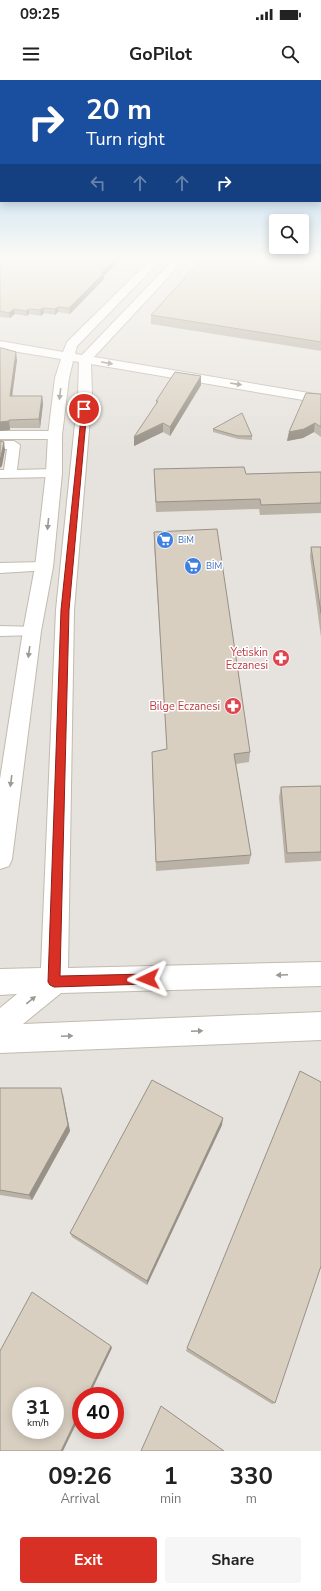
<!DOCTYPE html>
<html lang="en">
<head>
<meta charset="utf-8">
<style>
	body { margin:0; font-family:"Nunito Sans",sans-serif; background:#f6f6f6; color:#222; height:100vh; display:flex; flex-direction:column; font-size:15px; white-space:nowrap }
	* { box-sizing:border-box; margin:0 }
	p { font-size:13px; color:#767676 }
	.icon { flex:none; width:22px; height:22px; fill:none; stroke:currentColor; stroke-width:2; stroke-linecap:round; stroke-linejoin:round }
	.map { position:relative; height:1371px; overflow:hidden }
	.panel { display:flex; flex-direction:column; background:#fff; flex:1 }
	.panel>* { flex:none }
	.top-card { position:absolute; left:0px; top:0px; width:321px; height:122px; box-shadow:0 2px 10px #0003; background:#1a4fa0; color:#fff; overflow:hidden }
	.controls { position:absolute; left:269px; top:134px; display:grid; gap:8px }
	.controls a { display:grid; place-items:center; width:40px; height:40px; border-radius:4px; background:#fff; box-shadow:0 2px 10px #0003; font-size:20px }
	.speed { position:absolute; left:12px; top:1307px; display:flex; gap:8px; font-size:20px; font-weight:700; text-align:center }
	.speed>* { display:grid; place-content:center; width:52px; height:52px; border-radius:50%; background:#fff; box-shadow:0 2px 10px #0003; line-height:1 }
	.speed small { font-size:10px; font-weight:400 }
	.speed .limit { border:6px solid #d22; background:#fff; color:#111 }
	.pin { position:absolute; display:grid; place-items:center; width:34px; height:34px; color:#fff; margin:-17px; border:2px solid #fff; border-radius:50%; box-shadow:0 1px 4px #0007 }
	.me { position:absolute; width:44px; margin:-22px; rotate:268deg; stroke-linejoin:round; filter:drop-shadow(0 0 3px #0008) }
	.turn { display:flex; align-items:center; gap:14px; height:84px; padding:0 20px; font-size:18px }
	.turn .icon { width:52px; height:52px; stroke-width:2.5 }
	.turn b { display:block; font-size:28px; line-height:34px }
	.lanes { display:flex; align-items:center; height:38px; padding:0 20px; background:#0003; justify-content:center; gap:20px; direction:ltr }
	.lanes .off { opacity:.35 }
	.eta { display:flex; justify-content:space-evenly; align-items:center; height:68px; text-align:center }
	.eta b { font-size:24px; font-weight:700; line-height:28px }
	.cta { display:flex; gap:8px; margin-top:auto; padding:8px 20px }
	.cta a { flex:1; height:46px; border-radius:4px; background:#d93025; color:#fff; font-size:16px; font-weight:700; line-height:46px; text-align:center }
	.cta a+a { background:#f6f6f6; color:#222 }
	.status { display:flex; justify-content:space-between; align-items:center; height:28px; padding:0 20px; background:#fff; direction:ltr }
	.status svg { height:11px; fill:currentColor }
	header { display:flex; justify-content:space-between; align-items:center; height:52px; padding:0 20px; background:#fff; font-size:18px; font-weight:700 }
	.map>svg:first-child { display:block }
</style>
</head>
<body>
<div class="status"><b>09:25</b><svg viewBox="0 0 49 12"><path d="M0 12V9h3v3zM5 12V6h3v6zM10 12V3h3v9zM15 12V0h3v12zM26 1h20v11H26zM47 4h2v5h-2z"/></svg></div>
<header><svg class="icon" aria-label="menu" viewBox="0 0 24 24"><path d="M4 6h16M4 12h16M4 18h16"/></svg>GoPilot<svg class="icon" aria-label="search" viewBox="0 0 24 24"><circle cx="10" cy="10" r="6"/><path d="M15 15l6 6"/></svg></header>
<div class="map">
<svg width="321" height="1371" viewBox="0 0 321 1371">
	<rect width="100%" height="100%" fill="#f6f3ec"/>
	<!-- industrial -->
	<path fill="#e6e2dd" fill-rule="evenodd" d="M0 178H321V1371H0ZM21 1316H55V1350H21ZM81 1316H115V1350H81Z"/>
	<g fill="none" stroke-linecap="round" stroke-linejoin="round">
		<!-- minor casing -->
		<g stroke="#c2bbae" stroke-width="2">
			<g id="minor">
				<polygon points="0,351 55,351 61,355 55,359 0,359"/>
				<polygon points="0,361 14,361 20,365 17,390 54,389 59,390 61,393 59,396 54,397 0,398 0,390 4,390 7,369 0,369"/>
				<polygon points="44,482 49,484 52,487 49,490 0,493 0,483"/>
				<polygon points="0,546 38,547 40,551 38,555 0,556"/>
			</g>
		</g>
		<!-- tertiary casing -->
		<g stroke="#c2bbae" stroke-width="2">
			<polygon id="tertiary" points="152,178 163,178 77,266 75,274 82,275 175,178 186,178 94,277 321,315 321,323 91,284 92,314 74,530 68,888 321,882 321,906 61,913 23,944 321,932 321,960 0,973 0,928 17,914 0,915 0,889 41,888 56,530 78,314 79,282 73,281 69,298 62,355 62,393 53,487 41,551 12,779 9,786 0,789 0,699 23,551 35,487 46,393 48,355 55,298 61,279 0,269 0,261 63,272 67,262"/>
		</g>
		<!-- minor -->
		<use href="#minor" fill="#fff" fill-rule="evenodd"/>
		<!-- tertiary -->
		<use href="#tertiary" fill="#fff" fill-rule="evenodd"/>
	</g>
	<!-- wall -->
	<g fill="#bab2a6">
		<polygon points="0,178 120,178 120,180 104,196 104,199 70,234 58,232 55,235 44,233 41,236 29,234 27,236 15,234 10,238 0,237"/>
		<polygon points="321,178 321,271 151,244 151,235"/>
		<polygon points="0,268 17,280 12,316 42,316 43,324 40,348 10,348 10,350 0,351"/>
		<polygon points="201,296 201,305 170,356 163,352 134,366 156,325 156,321"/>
		<polygon points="321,314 321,357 314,352 303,358 287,361 289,352"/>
		<polygon points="213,349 252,356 252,360 238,359 213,352"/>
		<polygon points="154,389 246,394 321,392 321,433 260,435 259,429 156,432 154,399"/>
		<polygon points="154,452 250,672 249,682 236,684 251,775 249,784 156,791 152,682 167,669 154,463"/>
		<polygon points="311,467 321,467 321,557 310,477"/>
		<polygon points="321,706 321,781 285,783 279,717 281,707"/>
		<polygon points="0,1008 63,1014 70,1051 32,1120 0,1115"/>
		<polygon points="222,1045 147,1205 72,1157 70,1153"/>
		<polygon points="187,1268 275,1323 272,1324 186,1271"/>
	</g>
	<!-- shaded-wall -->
	<g fill="#979187">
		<polygon points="115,178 120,178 120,180 104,196 104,199 70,234 69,228"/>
		<polygon points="58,227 58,232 55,235 55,229"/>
		<polygon points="43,228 44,233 41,236 40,230"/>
		<polygon points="14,229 15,234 10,238 9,233"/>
		<polygon points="29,229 29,234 27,236 26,231"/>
		<polygon points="16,272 17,280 11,324 10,316"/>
		<polygon points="201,296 201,305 170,356 170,347"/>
		<polygon points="42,316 43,324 40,348 39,339"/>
		<polygon points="9,340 10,350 0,351 0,342"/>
		<polygon points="163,343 163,352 134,366 134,357"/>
		<polygon points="315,343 314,352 303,358 287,361 289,352"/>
		<polygon points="4,362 5,370 2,386 0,388 0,378"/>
		<polygon points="61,1008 70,1051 32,1120 29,1115"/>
		<polygon points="223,1038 222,1045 147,1205 147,1201"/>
		<polygon points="111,1266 112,1268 89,1316 87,1316"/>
		<polygon points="81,1329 81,1334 63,1371 61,1371"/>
	</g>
	<!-- building -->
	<g fill="#d8cfc1" stroke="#979187" fill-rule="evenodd">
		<polygon points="0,178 117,178 101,193 104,193 69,228 58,227 55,229 43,228 40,230 29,229 26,231 14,229 9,233 0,231"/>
		<polygon points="203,178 321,178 321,262 151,235"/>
		<polygon points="0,268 2,268 16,272 10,316 42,316 39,339 9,340 9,341 0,342"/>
		<polygon points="175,292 201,296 170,347 163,343 134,357 158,321 156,321"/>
		<polygon points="306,313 321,314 321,347 315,343 304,349 289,352"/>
		<polygon points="242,333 252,356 238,356 213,349"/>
		<polygon points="0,361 4,362 1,377 0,378"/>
		<polygon points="244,387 246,394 321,392 321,423 261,425 260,419 156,422 154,389"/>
		<polygon points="217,449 250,672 234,674 251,775 156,782 152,672 167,669 154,452"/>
		<polygon points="311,467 321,467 321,533"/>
		<polygon points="321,706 321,772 287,773 281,707"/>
		<polygon points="300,991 321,1002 321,1186 275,1323 187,1268"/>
		<polygon points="152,1000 223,1038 147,1201 70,1153"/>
		<polygon points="0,1008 61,1008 68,1045 29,1115 0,1110"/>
		<path d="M32 1212 111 1266 87 1316H81V1329L61 1371H0V1271ZM21 1316H55V1350H21Z"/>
		<polygon points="161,1326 224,1371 141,1371"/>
	</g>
	<!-- one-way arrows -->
	<defs><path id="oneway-solid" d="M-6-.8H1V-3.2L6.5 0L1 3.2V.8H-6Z"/></defs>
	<g fill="#9c9892">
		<use href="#oneway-solid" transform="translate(107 283) rotate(9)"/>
		<use href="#oneway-solid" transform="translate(236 304) rotate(9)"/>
		<use href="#oneway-solid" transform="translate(60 314) rotate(97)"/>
		<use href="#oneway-solid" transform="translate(48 444) rotate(96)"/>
		<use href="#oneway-solid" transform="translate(29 572) rotate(98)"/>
		<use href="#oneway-solid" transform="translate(11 701) rotate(98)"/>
		<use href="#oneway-solid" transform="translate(282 895) rotate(178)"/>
		<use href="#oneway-solid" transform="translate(31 920) rotate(-39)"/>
		<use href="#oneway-solid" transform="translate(197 951) rotate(-2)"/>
		<use href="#oneway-solid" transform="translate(67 956) rotate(-2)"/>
	</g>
	<!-- sky -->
	<linearGradient id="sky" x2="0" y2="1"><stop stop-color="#8fc1ec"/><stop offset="0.48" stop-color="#fbfaf6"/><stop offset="1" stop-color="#fbfaf6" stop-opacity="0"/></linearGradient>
	<rect width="321" height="370" fill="url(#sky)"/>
	<!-- route -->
	<polygon fill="#d93025" stroke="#8d1f18" points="82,328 87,329 69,530 60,896 148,894 152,895 154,899 152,903 148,904 54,907 50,905 48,902 61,530"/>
	<!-- icons -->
	<defs>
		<g id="supermarket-disc" transform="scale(0.9)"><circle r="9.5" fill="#3f7fe0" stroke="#fff"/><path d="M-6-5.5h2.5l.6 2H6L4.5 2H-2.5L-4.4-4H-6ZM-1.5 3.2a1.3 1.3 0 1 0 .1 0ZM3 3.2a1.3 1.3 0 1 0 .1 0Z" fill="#fff"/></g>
		<g id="pharmacy-disc" transform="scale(0.9)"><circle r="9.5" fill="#e0444e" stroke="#fff"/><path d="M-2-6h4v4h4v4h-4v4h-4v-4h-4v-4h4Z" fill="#fff"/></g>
	</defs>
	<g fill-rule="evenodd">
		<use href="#supermarket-disc" x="165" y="460"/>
		<use href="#supermarket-disc" x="193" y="486"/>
		<use href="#pharmacy-disc" x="281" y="578"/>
		<use href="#pharmacy-disc" x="233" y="626"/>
	</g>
	<g text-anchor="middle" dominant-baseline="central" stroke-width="3" stroke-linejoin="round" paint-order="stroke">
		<!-- far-shop labels -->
		<g font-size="9" fill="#366cbe" stroke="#fff" text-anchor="start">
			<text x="178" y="460">BiM</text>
			<text x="206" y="486">BİM</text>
		</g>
		<!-- health labels -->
		<g font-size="11" fill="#be3a42" stroke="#fff" text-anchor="end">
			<text x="268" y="572">Yetiskin<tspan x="268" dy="13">Eczanesi</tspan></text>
			<text x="220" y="626">Bilge Eczanesi</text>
		</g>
	</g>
</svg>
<div class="controls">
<a><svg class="icon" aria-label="search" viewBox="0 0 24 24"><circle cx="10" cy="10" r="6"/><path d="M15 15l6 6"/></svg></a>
</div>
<div class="speed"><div>31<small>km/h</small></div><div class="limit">40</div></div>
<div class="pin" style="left:84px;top:329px;background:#d93025"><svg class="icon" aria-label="arrive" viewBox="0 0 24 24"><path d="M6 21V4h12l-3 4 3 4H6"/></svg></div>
<svg class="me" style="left:148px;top:899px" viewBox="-20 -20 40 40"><path d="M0-17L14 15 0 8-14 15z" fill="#d93025" stroke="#fff" stroke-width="4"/></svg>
<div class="top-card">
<div class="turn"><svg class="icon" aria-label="right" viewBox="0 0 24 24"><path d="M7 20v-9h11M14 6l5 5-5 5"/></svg><div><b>20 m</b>Turn right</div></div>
<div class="lanes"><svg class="icon off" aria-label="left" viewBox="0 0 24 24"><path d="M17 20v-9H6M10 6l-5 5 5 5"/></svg><svg class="icon off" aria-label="ahead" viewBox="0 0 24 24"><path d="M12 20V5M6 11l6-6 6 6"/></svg><svg class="icon off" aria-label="ahead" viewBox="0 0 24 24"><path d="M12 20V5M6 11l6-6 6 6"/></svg><svg class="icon" aria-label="right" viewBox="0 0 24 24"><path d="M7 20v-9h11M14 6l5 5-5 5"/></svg></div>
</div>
</div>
<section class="panel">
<div class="eta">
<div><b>09:26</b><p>Arrival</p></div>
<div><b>1</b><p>min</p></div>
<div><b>330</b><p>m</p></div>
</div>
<div class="cta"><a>Exit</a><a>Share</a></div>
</section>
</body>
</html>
